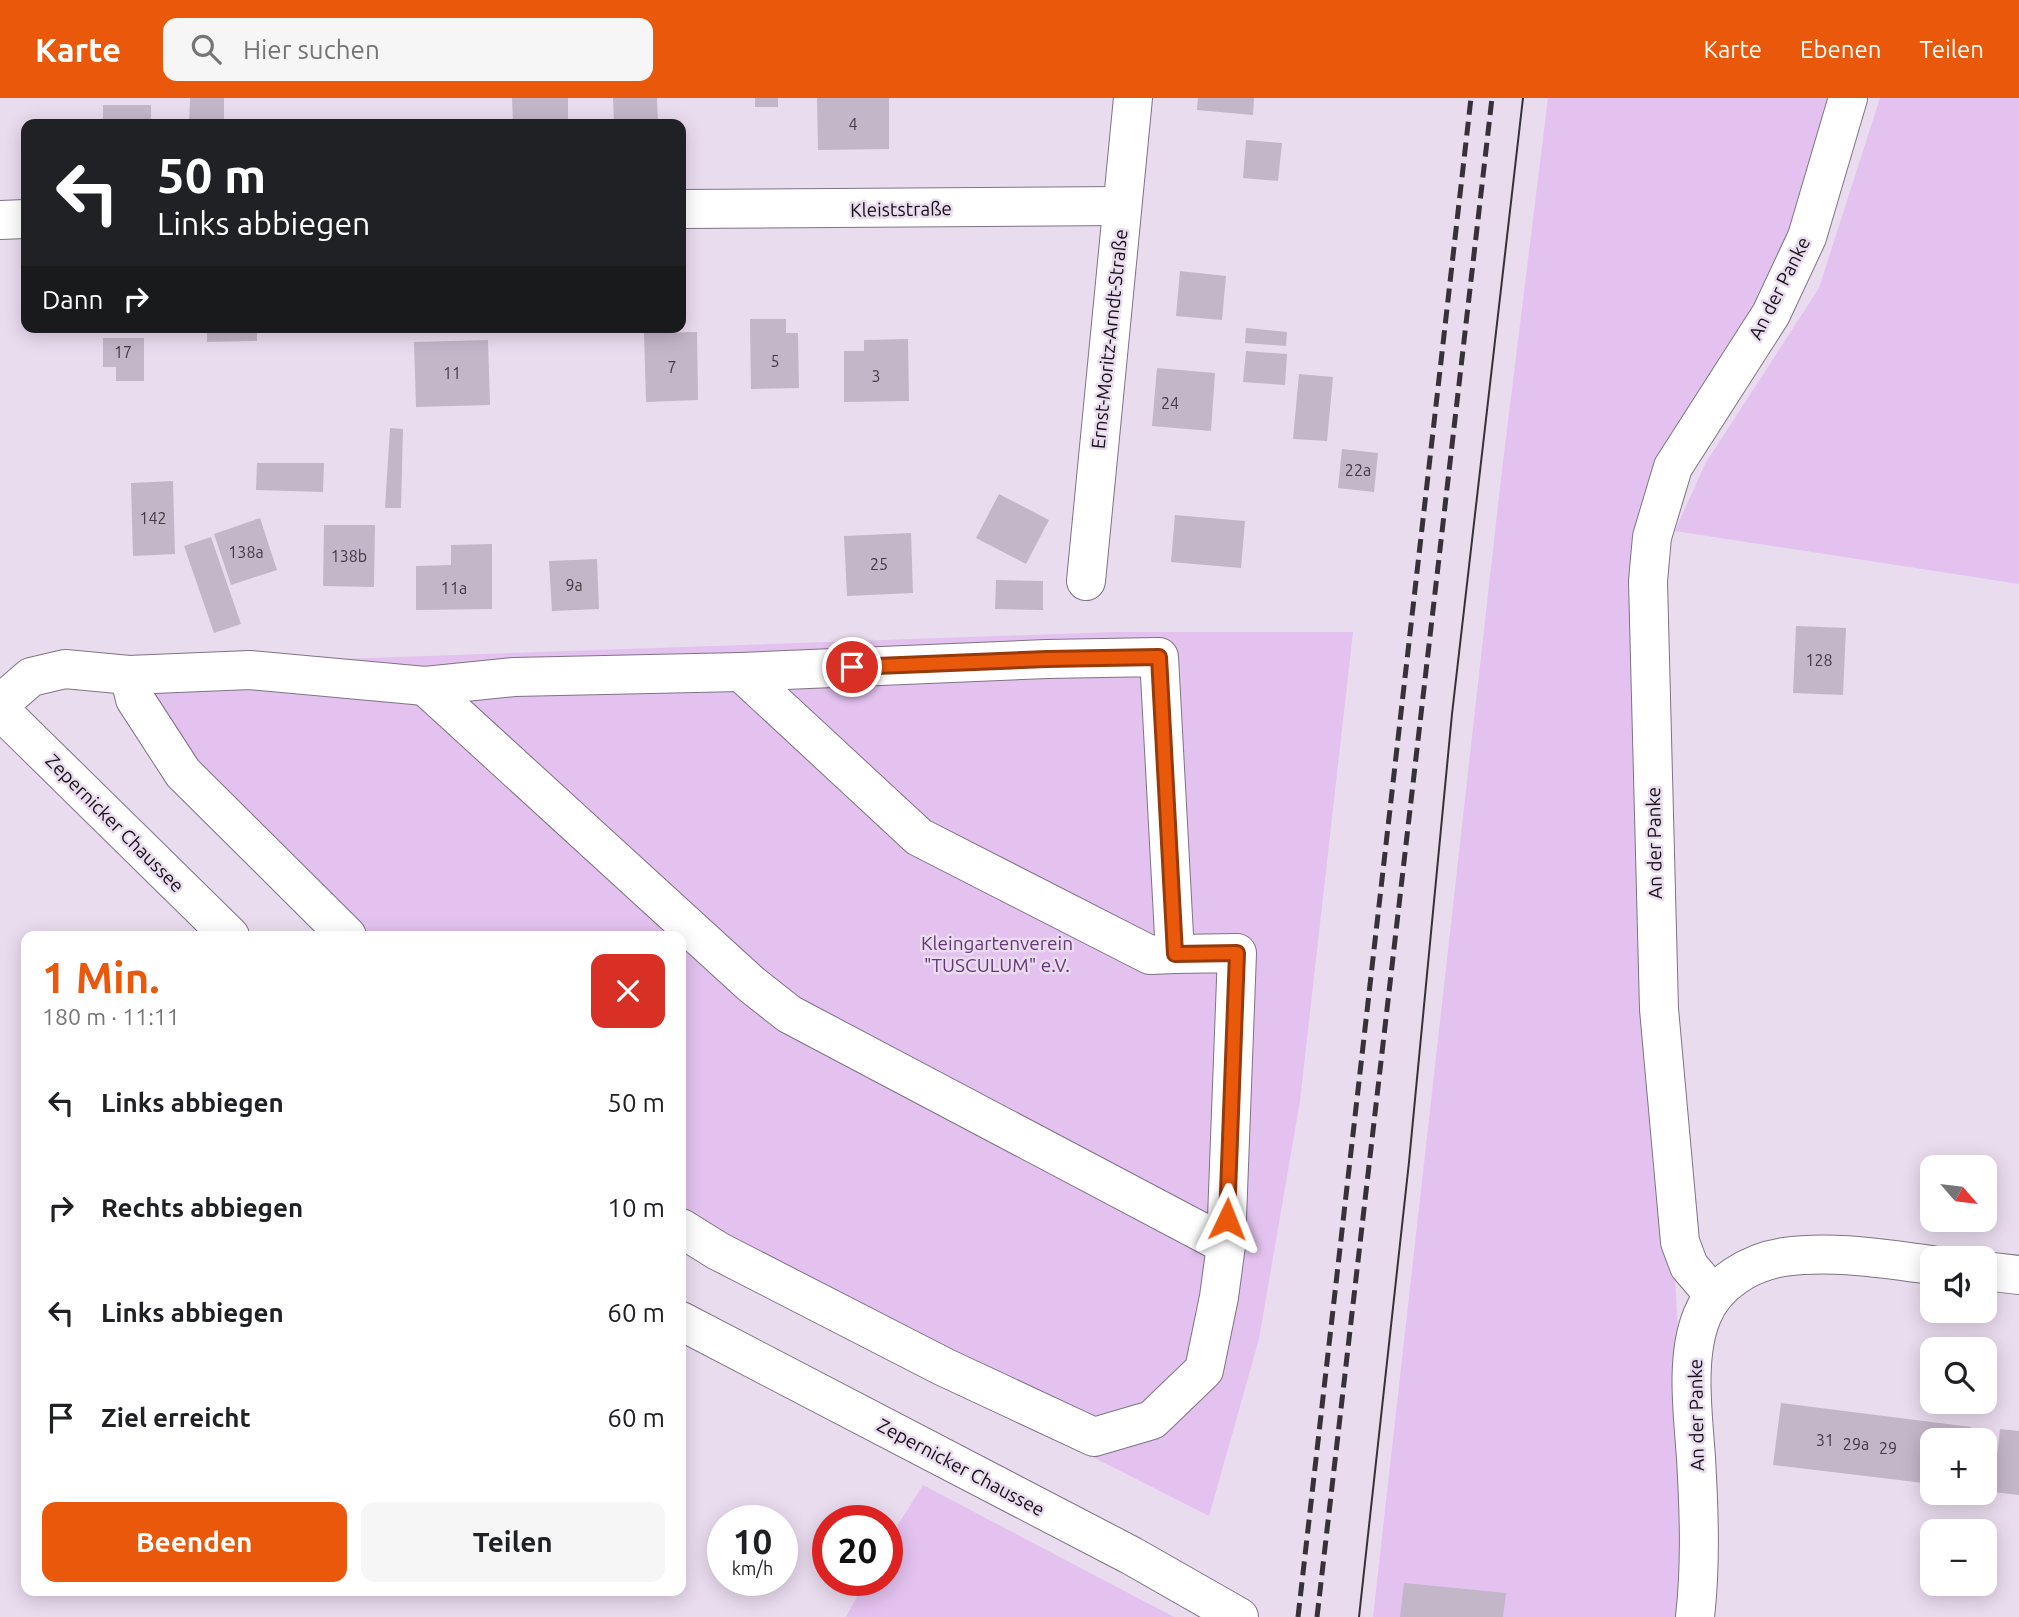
<!DOCTYPE html>
<html lang="de">
<head>
<meta charset="utf-8">
<style>
	body { margin:0; font-family:Ubuntu,sans-serif; background:#f6f6f6; color:#202124; height:100vh; display:flex; flex-direction:column; font-size:26px; white-space:nowrap }
	* { box-sizing:border-box; margin:0 }
	p { font-size:23px; color:#757577 }
	.icon { flex:none; width:38px; height:38px; fill:none; stroke:currentColor; stroke-width:2; stroke-linecap:round; stroke-linejoin:round }
	.map { position:relative; flex:1; overflow:hidden }
	.side { position:absolute; left:21px; top:833px; width:665px; height:665px; display:flex; flex-direction:column; background:#fff; border-radius:14px; box-shadow:0 4px 18px #0003 }
	.side>* { flex:none }
	.guide { position:absolute; left:21px; top:21px; width:665px; height:214px; border-radius:14px; box-shadow:0 4px 18px #0003; background:#202124; color:#fff; overflow:hidden }
	.needle { width:46px; rotate:118deg }
	.fabs { position:absolute; left:1920px; top:1057px; display:grid; gap:14px }
	.fabs a { display:grid; place-items:center; width:77px; height:77px; border-radius:14px; background:#fff; box-shadow:0 4px 18px #0003; font-size:35px }
	.speed { position:absolute; left:707px; top:1407px; display:flex; gap:14px; font-size:35px; font-weight:700; text-align:center }
	.speed>* { display:grid; place-content:center; width:91px; height:91px; border-radius:50%; background:#fff; box-shadow:0 4px 18px #0003; line-height:1 }
	.speed small { font-size:18px; font-weight:400 }
	.speed .limit { border:10px solid #d22; background:#fff; color:#111 }
	.pin { position:absolute; display:grid; place-items:center; width:60px; height:60px; color:#fff; margin:-30px; border:4px solid #fff; border-radius:50%; box-shadow:0 2px 7px #0007 }
	.me { position:absolute; width:77px; margin:-38px; rotate:2deg; stroke-linejoin:round; filter:drop-shadow(0 0 5px #0008) }
	.turn { display:flex; align-items:center; gap:24px; height:147px; padding:0 21px; font-size:32px }
	.turn .icon { width:91px; height:91px; stroke-width:2.5 }
	.turn b { display:block; font-size:49px; line-height:60px }
	.then { display:flex; align-items:center; height:66px; padding:0 21px; background:#0003; gap:14px; font-size:26px }
	.round { display:grid; place-items:center; flex:none; width:74px; height:74px; border-radius:14px; background:#f6f6f6 }
	.overview { display:flex; align-items:center; justify-content:space-between; height:119px; padding:0 21px }
	h1 { font-size:42px; font-weight:700; line-height:52px; color:#ea580c }
	.primary-button { display:flex; gap:14px; margin-top:auto; padding:14px 21px }
	.primary-button a { flex:1; height:80px; border-radius:14px; background:#ea580c; color:#fff; font-size:28px; font-weight:700; line-height:80px; text-align:center }
	.primary-button a+a { background:#f6f6f6; color:#202124 }
	ul { padding:0; list-style:none }
	li { display:flex; align-items:center; gap:21px; height:105px; padding:0 21px }
	li div { flex:1 }
	li b { display:block; font-size:26px }
	li em { font-style:normal }
	header { display:flex; align-items:center; gap:42px; box-sizing:border-box; height:98px; padding:0 35px; background:#ea580c; color:#fff }
	header strong { font-size:33px }
	nav { display:flex; gap:38px; margin-inline-start:auto; font-size:24px }
	.search { width:490px; height:63px; background:#f6f6f6; display:flex; align-items:center; gap:18px; box-sizing:border-box; padding:0 24px; border-radius:14px; color:#757577; font-size:26px }
	.map>svg:first-child { display:block }
</style>
</head>
<body>
<header>
<strong>Karte</strong>
<div class="search"><svg class="icon" aria-label="search" viewBox="0 0 24 24"><circle cx="10" cy="10" r="6"/><path d="M15 15l6 6"/></svg>Hier suchen</div>
<nav><a>Karte</a><a>Ebenen</a><a>Teilen</a></nav>
</header>
<div class="map">
<svg width="2019" height="1519" viewBox="0 0 2019 1519">
	<rect width="100%" height="100%" fill="#eadcef"/>
	<!-- green -->
	<g fill="#e3c2ef">
		<polygon points="1548,0 1832,0 1798,117 1755,216 1642,406 1674,1159 1682,1312 1681,1519 1373,1519 1502,372"/>
		<polygon points="1880,0 2019,0 2019,486 1675,433 1705,366 1819,190"/>
		<polygon points="1114,534 1353,534 1300,1003 1259,1241 1209,1418 1075,1350 681,1140 681,838 332,838 109,569"/>
		<polygon points="923,1387 1174,1519 846,1519 866,1482 887,1482 887,1444"/>
	</g>
	<!-- building -->
	<g fill="#c4b6c9">
		<polygon points="190,0 224,0 224,26 189,26"/>
		<polygon points="512,0 568,0 568,26 513,26"/>
		<polygon points="613,0 657,0 658,26 614,26"/>
		<rect x="755" y="0" width="23" height="9"/>
		<polygon points="817,0 889,0 889,51 818,52"/>
		<polygon points="1198,0 1254,0 1253,17 1197,12"/>
		<rect x="103" y="7" width="48" height="19"/>
		<polygon points="1246,42 1282,45 1278,83 1243,80"/>
		<polygon points="1180,173 1226,178 1222,222 1176,218"/>
		<polygon points="750,221 786,221 786,235 798,235 799,290 751,291"/>
		<polygon points="207,229 257,229 257,243 207,244"/>
		<polygon points="1246,230 1287,234 1286,248 1245,245"/>
		<polygon points="697,234 698,302 646,304 644,235"/>
		<polygon points="103,240 144,240 144,283 116,283 116,269 103,269"/>
		<polygon points="908,241 909,303 844,304 844,253 864,253 864,242"/>
		<polygon points="488,242 490,307 416,309 414,244"/>
		<polygon points="1246,253 1287,256 1285,287 1243,284"/>
		<polygon points="1157,270 1215,275 1211,333 1152,328"/>
		<polygon points="1299,276 1333,279 1327,343 1293,341"/>
		<polygon points="390,330 403,331 401,410 385,410"/>
		<polygon points="1342,351 1378,355 1374,394 1338,390"/>
		<polygon points="257,365 324,365 323,394 256,392"/>
		<polygon points="173,383 175,456 133,458 131,385"/>
		<polygon points="999,396 1049,422 1026,466 976,440"/>
		<polygon points="1175,417 1245,423 1241,470 1171,464"/>
		<polygon points="260,420 277,472 231,487 214,436"/>
		<polygon points="324,427 375,427 374,489 323,488"/>
		<polygon points="911,435 913,495 847,498 844,438"/>
		<polygon points="211,439 241,526 214,535 184,448"/>
		<polygon points="492,446 492,511 416,512 416,468 451,467 451,447"/>
		<polygon points="597,461 599,511 552,513 549,463"/>
		<polygon points="996,482 1043,483 1043,512 995,511"/>
		<polygon points="1796,528 1846,530 1843,597 1793,595"/>
		<polygon points="1781,1305 1971,1329 1969,1342 1932,1342 1932,1386 1773,1367"/>
		<polygon points="2000,1331 2019,1333 2019,1397 1993,1394"/>
		<polygon points="1404,1485 1506,1495 1503,1519 1400,1519"/>
	</g>
	<g fill="none" stroke-linecap="round" stroke-linejoin="round">
		<!-- minor casing -->
		<g stroke="#7f7384" stroke-width="40">
			<g id="minor">
				<polyline points="681,111 1122,108"/>
				<polyline points="0,122 26,121"/>
				<polyline points="1086,483 1133,0"/>
				<polyline points="741,574 919,739 1150,857 1175,856"/>
				<polyline points="129,577 135,601 183,675 347,838"/>
				<polyline points="425,588 751,886 789,916 1226,1147"/>
				<polyline points="0,606 31,579 65,571 129,577 250,572 425,588 514,579 741,574 1047,561 1159,559 1175,856 1237,855 1226,1147 1219,1199 1204,1272 1152,1322 1094,1339 944,1269 718,1153 681,1130"/>
				<polyline points="1984,1173 2019,1177"/>
				<polyline points="1713,1196 1689,1168 1680,1144 1659,911 1648,483 1652,439 1673,369 1771,216 1807,139 1848,0"/>
				<path d="M1695 1519C1701 1466 1699 1413 1696 1360 1693 1316 1685 1259 1702 1218 1715 1185 1750 1164 1784 1159 1833 1152 1884 1161 1932 1167"/>
			</g>
		</g>
		<!-- major casing -->
		<g stroke="#7f7384" stroke-width="40">
			<g id="major">
				<polyline points="0,612 230,838"/>
				<polyline points="681,1223 1132,1458 1239,1519"/>
			</g>
		</g>
		<!-- minor -->
		<use href="#minor" stroke="#fff" stroke-width="38"/>
		<!-- major -->
		<use href="#major" stroke="#fff" stroke-width="38"/>
		<!-- tram -->
		<polyline stroke="#37323a" stroke-width="2" points="1359,1519 1409,1064 1452,616 1523,0"/>
		<!-- rail -->
		<g stroke="#37323a" stroke-width="5" stroke-dasharray="14 7" stroke-linecap="butt">
			<polyline points="1298,1519 1471,0"/>
			<polyline points="1317,1519 1492,0"/>
		</g>
	</g>
	<g fill="none" stroke-linecap="round" stroke-linejoin="round">
		<!-- route casing -->
		<g stroke="#983908" stroke-width="18">
			<polyline id="route" points="852,569 1047,561 1159,559 1175,856 1237,855 1227,1121"/>
		</g>
		<!-- route -->
		<use href="#route" stroke="#ea580c" stroke-width="12"/>
	</g>
	<g text-anchor="middle" dominant-baseline="central" stroke-width="5" stroke-linejoin="round" paint-order="stroke">
		<!-- number labels -->
		<g font-size="16" fill="#413a44">
			<text x="853" y="26">4</text>
			<text x="123" y="254">17</text>
			<text x="775" y="263">5</text>
			<text x="672" y="269">7</text>
			<text x="452" y="275">11</text>
			<text x="876" y="278">3</text>
			<text x="1170" y="305">24</text>
			<text x="1358" y="372">22a</text>
			<text x="153" y="420">142</text>
			<text x="246" y="454">138a</text>
			<text x="349" y="458">138b</text>
			<text x="879" y="466">25</text>
			<text x="574" y="487">9a</text>
			<text x="454" y="490">11a</text>
			<text x="1819" y="562">128</text>
			<text x="1825" y="1342">31</text>
			<text x="1856" y="1346">29a</text>
			<text x="1888" y="1350">29</text>
		</g>
		<!-- street labels -->
		<g font-size="19" fill="#151117" stroke="#eadcef">
			<text transform="translate(901 111) rotate(-1)">Kleiststraße</text>
			<text transform="translate(1779 190) rotate(-63)">An der Panke</text>
			<text transform="translate(1109 241) rotate(-84)">Ernst-Moritz-Arndt-Straße</text>
			<text transform="translate(115 725) rotate(45)">Zepernicker Chaussee</text>
			<text transform="translate(1654 745) rotate(-91)">An der Panke</text>
			<text transform="translate(1696 1317) rotate(-91)">An der Panke</text>
			<text transform="translate(961 1369) rotate(28)">Zepernicker Chaussee</text>
		</g>
		<!-- park labels -->
		<g font-size="19" fill="#663677" stroke="#eadcef">
			<text x="997" y="845">Kleingartenverein<tspan x="997" dy="22">"TUSCULUM" e.V.</tspan></text>
		</g>
	</g>
</svg>
<div class="fabs">
<a><svg class="needle" viewBox="-14 -14 28 28"><path d="M0-13l5 13h-10z" fill="#e53935"/><path d="M0 13l5-13h-10z" fill="#757577"/></svg></a>
<a><svg class="icon" aria-label="sound" viewBox="0 0 24 24"><path d="M4 9h4l5-4v14l-5-4H4zM17 9q2 3 0 6"/></svg></a>
<a><svg class="icon" aria-label="search" viewBox="0 0 24 24"><circle cx="10" cy="10" r="6"/><path d="M15 15l6 6"/></svg></a>
<a>+</a>
<a>−</a>
</div>
<div class="speed"><div>10<small>km/h</small></div><div class="limit">20</div></div>
<div class="pin" style="left:852px;top:569px;background:#d93025"><svg class="icon" aria-label="arrive" viewBox="0 0 24 24"><path d="M6 21V4h12l-3 4 3 4H6"/></svg></div>
<svg class="me" style="left:1227px;top:1121px" viewBox="-20 -20 40 40"><path d="M0-17L14 15 0 8-14 15z" fill="#ea580c" stroke="#fff" stroke-width="4"/></svg>
<div class="guide">
<div class="turn"><svg class="icon" aria-label="left" viewBox="0 0 24 24"><path d="M17 20v-9H6M10 6l-5 5 5 5"/></svg><div><b>50 m</b>Links abbiegen</div></div>
<div class="then">Dann<svg class="icon" aria-label="right" viewBox="0 0 24 24"><path d="M7 20v-9h11M14 6l5 5-5 5"/></svg></div>
</div>
<section class="side">
<div class="overview"><div><h1>1 Min.</h1><p>180 m · 11:11</p></div><a class="round" style="background:#d93025;color:#fff"><svg class="icon" aria-label="close" viewBox="0 0 24 24"><path d="M6 6l12 12M18 6L6 18"/></svg></a></div>
<ul>
<li><svg class="icon" aria-label="left" viewBox="0 0 24 24"><path d="M17 20v-9H6M10 6l-5 5 5 5"/></svg><div><b>Links abbiegen</b></div><em>50 m</em></li>
<li><svg class="icon" aria-label="right" viewBox="0 0 24 24"><path d="M7 20v-9h11M14 6l5 5-5 5"/></svg><div><b>Rechts abbiegen</b></div><em>10 m</em></li>
<li><svg class="icon" aria-label="left" viewBox="0 0 24 24"><path d="M17 20v-9H6M10 6l-5 5 5 5"/></svg><div><b>Links abbiegen</b></div><em>60 m</em></li>
<li><svg class="icon" aria-label="arrive" viewBox="0 0 24 24"><path d="M6 21V4h12l-3 4 3 4H6"/></svg><div><b>Ziel erreicht</b></div><em>60 m</em></li>
</ul>
<div class="primary-button"><a>Beenden</a><a>Teilen</a></div>
</section>
</div>
</body>
</html>
